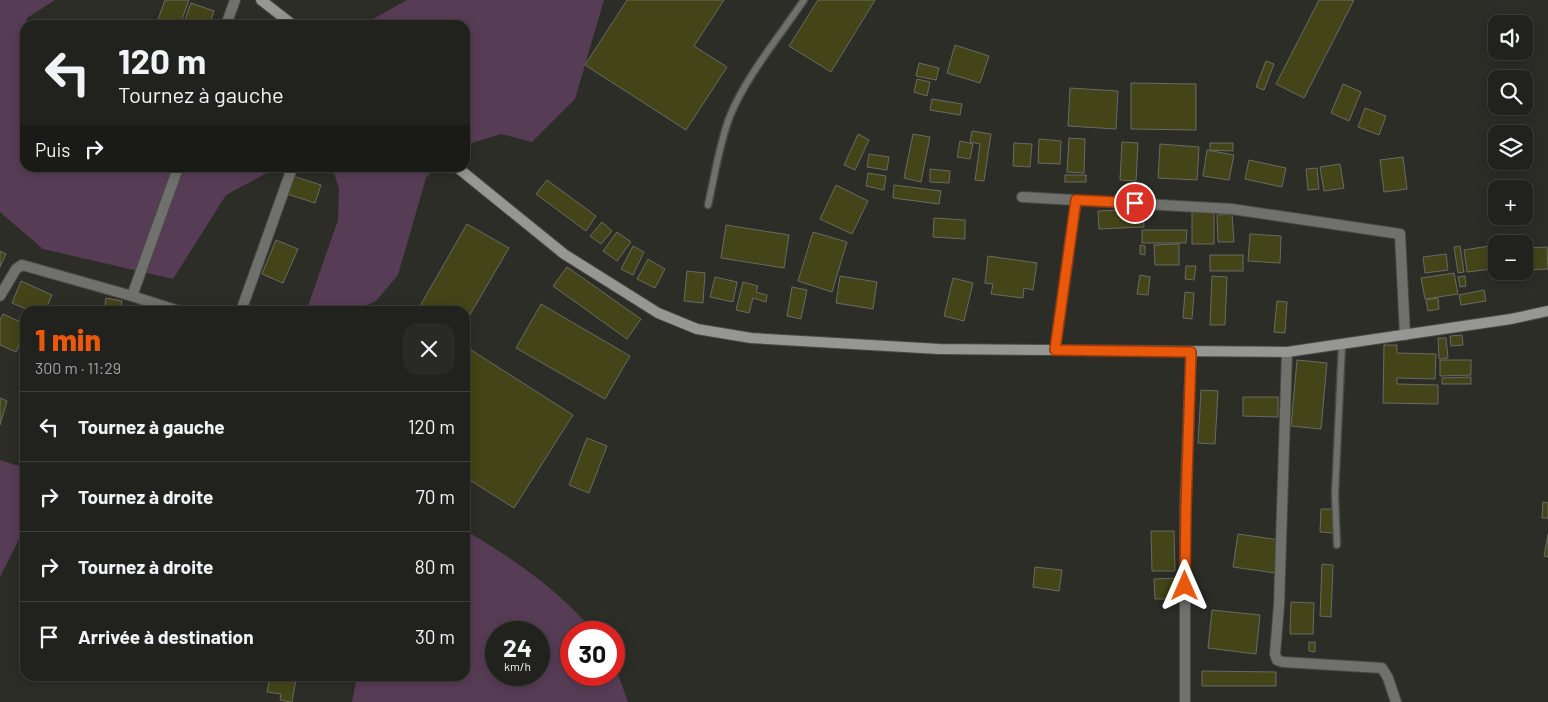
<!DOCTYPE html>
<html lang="fr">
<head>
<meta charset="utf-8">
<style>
	body { margin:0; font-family:Barlow,sans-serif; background:#292a26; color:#f1f3f6; height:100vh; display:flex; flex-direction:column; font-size:19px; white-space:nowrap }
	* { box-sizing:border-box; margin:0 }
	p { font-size:16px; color:#a2a4a4 }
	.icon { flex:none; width:28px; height:28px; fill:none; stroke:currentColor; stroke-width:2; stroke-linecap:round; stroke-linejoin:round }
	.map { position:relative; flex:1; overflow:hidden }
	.sheet { position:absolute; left:20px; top:306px; width:450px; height:375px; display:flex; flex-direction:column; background:#21221d; border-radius:15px; box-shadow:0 2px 12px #0003,0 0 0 1px #3e3f3b }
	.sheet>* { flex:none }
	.hud { position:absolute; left:20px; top:20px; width:450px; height:152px; border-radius:15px; box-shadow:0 2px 12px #0003,0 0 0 1px #3e3f3b; background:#21221d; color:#f1f3f6; overflow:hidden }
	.tools { position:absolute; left:1488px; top:15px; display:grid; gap:10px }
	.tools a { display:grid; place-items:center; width:45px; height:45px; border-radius:10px; background:#21221d; box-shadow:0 2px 12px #0003,0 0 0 1px #3e3f3b; font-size:25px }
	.speed { position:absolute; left:485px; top:621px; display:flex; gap:10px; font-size:25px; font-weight:700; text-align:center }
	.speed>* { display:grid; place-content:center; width:65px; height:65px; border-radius:50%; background:#21221d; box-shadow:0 2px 12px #0003,0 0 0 1px #3e3f3b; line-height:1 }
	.speed small { font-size:12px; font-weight:400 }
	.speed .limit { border:8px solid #d22; background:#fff; color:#111 }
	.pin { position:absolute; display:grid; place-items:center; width:42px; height:42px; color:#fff; margin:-21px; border:2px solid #fff; border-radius:50%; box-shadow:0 1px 5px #0007 }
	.me { position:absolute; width:55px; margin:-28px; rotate:0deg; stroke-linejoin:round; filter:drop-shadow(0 0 4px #0008) }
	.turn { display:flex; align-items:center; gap:18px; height:105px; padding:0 15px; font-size:22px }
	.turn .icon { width:65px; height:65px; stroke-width:2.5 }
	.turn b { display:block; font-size:35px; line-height:42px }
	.then { display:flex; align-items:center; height:48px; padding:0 15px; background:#0003; gap:10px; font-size:19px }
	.round { display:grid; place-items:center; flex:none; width:52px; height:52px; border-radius:15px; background:#292a26 }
	.head { display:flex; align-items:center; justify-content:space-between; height:85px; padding:0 15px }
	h1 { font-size:30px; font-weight:800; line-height:38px; color:#ea580c }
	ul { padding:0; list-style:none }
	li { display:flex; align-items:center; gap:15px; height:70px; padding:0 15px; border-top:1px solid #3e3f3b }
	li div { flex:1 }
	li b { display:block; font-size:19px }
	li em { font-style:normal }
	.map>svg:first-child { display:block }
</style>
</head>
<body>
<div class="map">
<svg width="1548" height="702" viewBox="0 0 1548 702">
	<rect width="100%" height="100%" fill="#2c2d27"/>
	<!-- green -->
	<g fill="#573c55" fill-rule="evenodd">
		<path d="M0 0H55L27 18C24 34 21 47 25 63V168H276L226 195 173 279 43 249 0 212Z"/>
		<polygon points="407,0 604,0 575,99 532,142 501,134 465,145 465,25 362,25"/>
		<polygon points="332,168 435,168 426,178 398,275 376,301 352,311 318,311 307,309 338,220 339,188"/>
		<polygon points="0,460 25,468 25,527 0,577"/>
		<path d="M465 531 470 533C516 561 559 590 594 632H571V675H614V663L628 702H352L357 676H465ZM496 632H539V675H496Z"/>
	</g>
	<!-- building -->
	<g fill="#434518" stroke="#696a64">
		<polygon points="165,0 189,0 180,25 156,25"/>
		<polygon points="627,0 724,0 694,46 727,67 686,130 585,65"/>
		<polygon points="818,0 875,0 831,72 789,46"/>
		<polygon points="1319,0 1354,0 1304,98 1276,84"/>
		<polygon points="191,3 214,11 209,25 183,25"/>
		<polygon points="955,45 989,56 980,83 947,73"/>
		<polygon points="1266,61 1274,64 1264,90 1256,87"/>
		<polygon points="919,63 939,68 936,80 916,76"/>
		<polygon points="917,79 930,82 927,96 914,92"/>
		<polygon points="1131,83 1196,84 1196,130 1131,129"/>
		<polygon points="1343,84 1361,92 1349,121 1331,113"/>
		<polygon points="1070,88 1118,91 1116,129 1068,126"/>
		<polygon points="932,99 962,104 960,115 930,110"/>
		<polygon points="1365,108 1386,116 1379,135 1358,127"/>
		<polygon points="972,131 991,134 984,181 975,180 980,144 970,142"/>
		<polygon points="858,134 869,140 855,170 844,165"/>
		<polygon points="913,134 930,137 921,182 904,178"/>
		<polygon points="1069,138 1085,139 1084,173 1067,172"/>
		<polygon points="1039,139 1061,141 1060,164 1038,163"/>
		<polygon points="960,141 973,144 970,159 957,157"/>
		<polygon points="1122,142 1138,143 1136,181 1120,180"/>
		<polygon points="1014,143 1032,144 1030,167 1013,166"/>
		<polygon points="1210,143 1233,143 1233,151 1210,150"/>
		<polygon points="1160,144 1199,147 1197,180 1158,178"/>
		<polygon points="1207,150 1234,155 1229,180 1203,176"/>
		<polygon points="869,154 889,157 887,170 867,167"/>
		<polygon points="1403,157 1407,189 1384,192 1380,160"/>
		<polygon points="1249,160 1286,168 1282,187 1245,179"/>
		<polygon points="1340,164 1344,188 1324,191 1320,167"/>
		<polygon points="1317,168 1319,189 1308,190 1306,169"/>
		<polygon points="930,169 950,171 949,183 930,182"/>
		<polygon points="868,173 886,176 884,190 866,186"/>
		<rect x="1065" y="175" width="21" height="7"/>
		<polygon points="293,176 321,185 315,203 287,194"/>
		<polygon points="547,180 596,216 586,231 536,194"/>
		<polygon points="836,185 868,201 852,234 820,219"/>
		<polygon points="894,185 941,191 939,204 893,198"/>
		<polygon points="1143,209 1144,227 1099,229 1098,211"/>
		<rect x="1192" y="212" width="22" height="32"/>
		<polygon points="1232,214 1234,242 1218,242 1217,215"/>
		<polygon points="934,218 965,220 965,239 933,237"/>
		<polygon points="602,222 612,231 601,244 590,236"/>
		<polygon points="467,224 509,248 465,323 465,311 430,311 420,306"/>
		<polygon points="726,225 789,235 784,268 721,258"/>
		<polygon points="1142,230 1187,230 1186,243 1142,243"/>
		<polygon points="617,232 631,242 617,261 603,251"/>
		<polygon points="813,232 847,242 832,292 798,281"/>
		<polygon points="1250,234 1281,236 1280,263 1248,261"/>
		<polygon points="276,240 298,249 283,283 262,274"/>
		<polygon points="1179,244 1179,265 1155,265 1154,245"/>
		<polygon points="1140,245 1145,246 1145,255 1140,254"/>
		<polygon points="633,246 644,252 633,275 621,269"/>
		<polygon points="1460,246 1464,272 1458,273 1454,247"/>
		<polygon points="1489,246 1492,269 1467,272 1464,250"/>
		<polygon points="1547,247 1548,269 1524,270 1524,248"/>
		<polygon points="0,251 6,254 0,267"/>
		<polygon points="1446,254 1448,270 1425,273 1423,257"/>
		<rect x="1210" y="255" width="33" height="16"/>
		<polygon points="988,256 1037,263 1033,290 1024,288 1023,298 991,294 993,284 985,283"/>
		<polygon points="648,259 665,269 655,288 637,279"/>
		<polygon points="1186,266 1196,266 1194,280 1185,279"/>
		<polygon points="567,267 641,319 627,339 553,286"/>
		<polygon points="687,271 705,273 703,303 684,301"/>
		<polygon points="1454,273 1458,294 1425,299 1421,278"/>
		<polygon points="1140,275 1150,277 1148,295 1137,294"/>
		<polygon points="840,276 877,282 873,309 836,303"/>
		<polygon points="1212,276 1227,277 1225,325 1210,325"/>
		<polygon points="1465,276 1466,286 1460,287 1458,277"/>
		<polygon points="715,277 737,282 733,302 710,297"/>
		<polygon points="953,278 973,283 964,321 944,316"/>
		<polygon points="21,281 52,295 45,311 31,311 12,303"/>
		<polygon points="743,282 758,286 756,292 767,295 766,302 753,298 749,313 736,310"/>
		<polygon points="792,287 807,290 801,319 787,316"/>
		<polygon points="1484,290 1486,301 1461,305 1459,295"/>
		<polygon points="1185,292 1194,293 1192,319 1183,318"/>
		<polygon points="106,298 122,301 120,311 104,311"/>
		<polygon points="1438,298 1439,309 1428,311 1426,300"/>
		<polygon points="1277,301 1287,302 1285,333 1274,332"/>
		<polygon points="541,304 630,356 605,399 516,348"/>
		<polygon points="3,314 25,324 25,331 16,352 0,345 0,320"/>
		<polygon points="1462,335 1463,345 1451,346 1450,336"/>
		<polygon points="1438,338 1446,338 1448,358 1439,359"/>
		<polygon points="1384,345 1397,345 1397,353 1436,354 1435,379 1397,378 1397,384 1438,385 1438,404 1383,403"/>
		<polygon points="465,346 573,415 514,508 465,477"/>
		<polygon points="1297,360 1327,363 1321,429 1291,426"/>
		<polygon points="1440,360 1471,360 1471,375 1440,376"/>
		<polygon points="1471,377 1471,384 1442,384 1442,378"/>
		<polygon points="1201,390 1218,391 1215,444 1198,443"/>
		<polygon points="1243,397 1278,397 1278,417 1243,416"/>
		<polygon points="0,398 7,401 0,425"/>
		<polygon points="587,438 607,446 589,493 569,485"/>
		<polygon points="1543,502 1548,503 1548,518 1542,518"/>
		<polygon points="1321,509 1334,509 1333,533 1320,532"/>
		<polygon points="1151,531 1174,531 1175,571 1152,571"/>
		<polygon points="1238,534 1280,540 1275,573 1233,567"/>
		<polygon points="1548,534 1548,557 1544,556"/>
		<polygon points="1322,564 1333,565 1331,617 1320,616"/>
		<polygon points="1035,567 1062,570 1059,591 1033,587"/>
		<polygon points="1179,578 1180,599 1155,599 1154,579"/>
		<polygon points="1291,602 1314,603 1313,634 1290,634"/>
		<polygon points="1212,610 1260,615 1256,654 1208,648"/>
		<polygon points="1309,642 1315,642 1315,652 1309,651"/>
		<polygon points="1202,671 1276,672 1276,686 1202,686"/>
		<polygon points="270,676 296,679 292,702 280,700 281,694 267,692"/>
	</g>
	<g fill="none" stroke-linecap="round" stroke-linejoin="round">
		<!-- lane casing -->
		<g stroke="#4a4a45" stroke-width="9">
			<g id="lane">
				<path d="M708 205C715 175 719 144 730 116 745 78 781 34 804 0"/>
				<polyline points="1337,545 1335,494 1342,344"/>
			</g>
		</g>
		<!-- street casing -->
		<g stroke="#4a4a45" stroke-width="12">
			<g id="street">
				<polyline points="226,25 235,0"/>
				<polyline points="1022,197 1232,209 1400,234 1405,335"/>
				<polyline points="0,296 16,269 22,265 132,296 179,311"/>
				<polyline points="132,296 178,168"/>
				<polyline points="241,311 292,168"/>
				<polyline points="1055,350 1076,200"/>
				<polyline points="1287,352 1279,605 1275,654 1277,660 1283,662 1382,668 1388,678 1396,702"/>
				<polyline points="1185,702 1185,508 1191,352"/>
			</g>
		</g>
		<!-- secondary casing -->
		<g stroke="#4a4a45" stroke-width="12">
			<g id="secondary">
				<polyline points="261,0 293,25"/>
				<polyline points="458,168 564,254 658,313 697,329 751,338 939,349 1287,352 1511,319 1548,311"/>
			</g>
		</g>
		<!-- lane -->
		<use href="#lane" stroke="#70706d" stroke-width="6"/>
		<!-- street -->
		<use href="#street" stroke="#70706d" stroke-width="10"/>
		<!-- secondary -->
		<use href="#secondary" stroke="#969792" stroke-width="10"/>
	</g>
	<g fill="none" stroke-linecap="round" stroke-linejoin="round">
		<!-- route casing -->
		<g stroke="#983908" stroke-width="12">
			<polyline id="route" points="1135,203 1076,200 1055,350 1191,352 1186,508 1185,586"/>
		</g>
		<!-- route -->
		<use href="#route" stroke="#ea580c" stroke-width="9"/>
	</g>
</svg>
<div class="tools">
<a><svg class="icon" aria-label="sound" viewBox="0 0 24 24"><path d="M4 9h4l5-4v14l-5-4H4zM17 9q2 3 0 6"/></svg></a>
<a><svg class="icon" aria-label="search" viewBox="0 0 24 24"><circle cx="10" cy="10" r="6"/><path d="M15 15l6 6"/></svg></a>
<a><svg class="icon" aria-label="layers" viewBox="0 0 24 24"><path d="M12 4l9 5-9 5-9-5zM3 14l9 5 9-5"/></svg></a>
<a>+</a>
<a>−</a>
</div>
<div class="speed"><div>24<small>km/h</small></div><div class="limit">30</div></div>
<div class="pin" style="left:1135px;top:203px;background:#d93025"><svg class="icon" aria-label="arrive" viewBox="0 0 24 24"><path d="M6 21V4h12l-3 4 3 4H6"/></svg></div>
<svg class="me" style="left:1185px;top:586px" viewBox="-20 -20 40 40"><path d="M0-17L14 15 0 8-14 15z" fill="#ea580c" stroke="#fff" stroke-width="4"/></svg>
<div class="hud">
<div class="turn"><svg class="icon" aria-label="left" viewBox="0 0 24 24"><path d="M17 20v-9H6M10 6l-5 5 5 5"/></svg><div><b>120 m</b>Tournez à gauche</div></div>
<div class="then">Puis<svg class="icon" aria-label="right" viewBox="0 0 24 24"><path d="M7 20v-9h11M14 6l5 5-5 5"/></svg></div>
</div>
<section class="sheet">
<div class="head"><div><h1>1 min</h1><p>300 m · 11:29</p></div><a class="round"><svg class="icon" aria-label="close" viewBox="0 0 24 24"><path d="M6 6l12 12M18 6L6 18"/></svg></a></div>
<ul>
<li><svg class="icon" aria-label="left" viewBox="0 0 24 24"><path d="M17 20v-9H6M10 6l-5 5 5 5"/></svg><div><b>Tournez à gauche</b></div><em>120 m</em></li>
<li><svg class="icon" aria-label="right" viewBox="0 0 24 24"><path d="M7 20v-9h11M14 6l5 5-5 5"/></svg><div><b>Tournez à droite</b></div><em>70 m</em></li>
<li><svg class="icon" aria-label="right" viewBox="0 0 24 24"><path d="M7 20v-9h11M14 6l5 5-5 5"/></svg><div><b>Tournez à droite</b></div><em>80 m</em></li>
<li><svg class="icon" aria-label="arrive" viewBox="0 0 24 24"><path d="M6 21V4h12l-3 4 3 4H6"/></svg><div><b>Arrivée à destination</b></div><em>30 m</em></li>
</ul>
</section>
</div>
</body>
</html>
